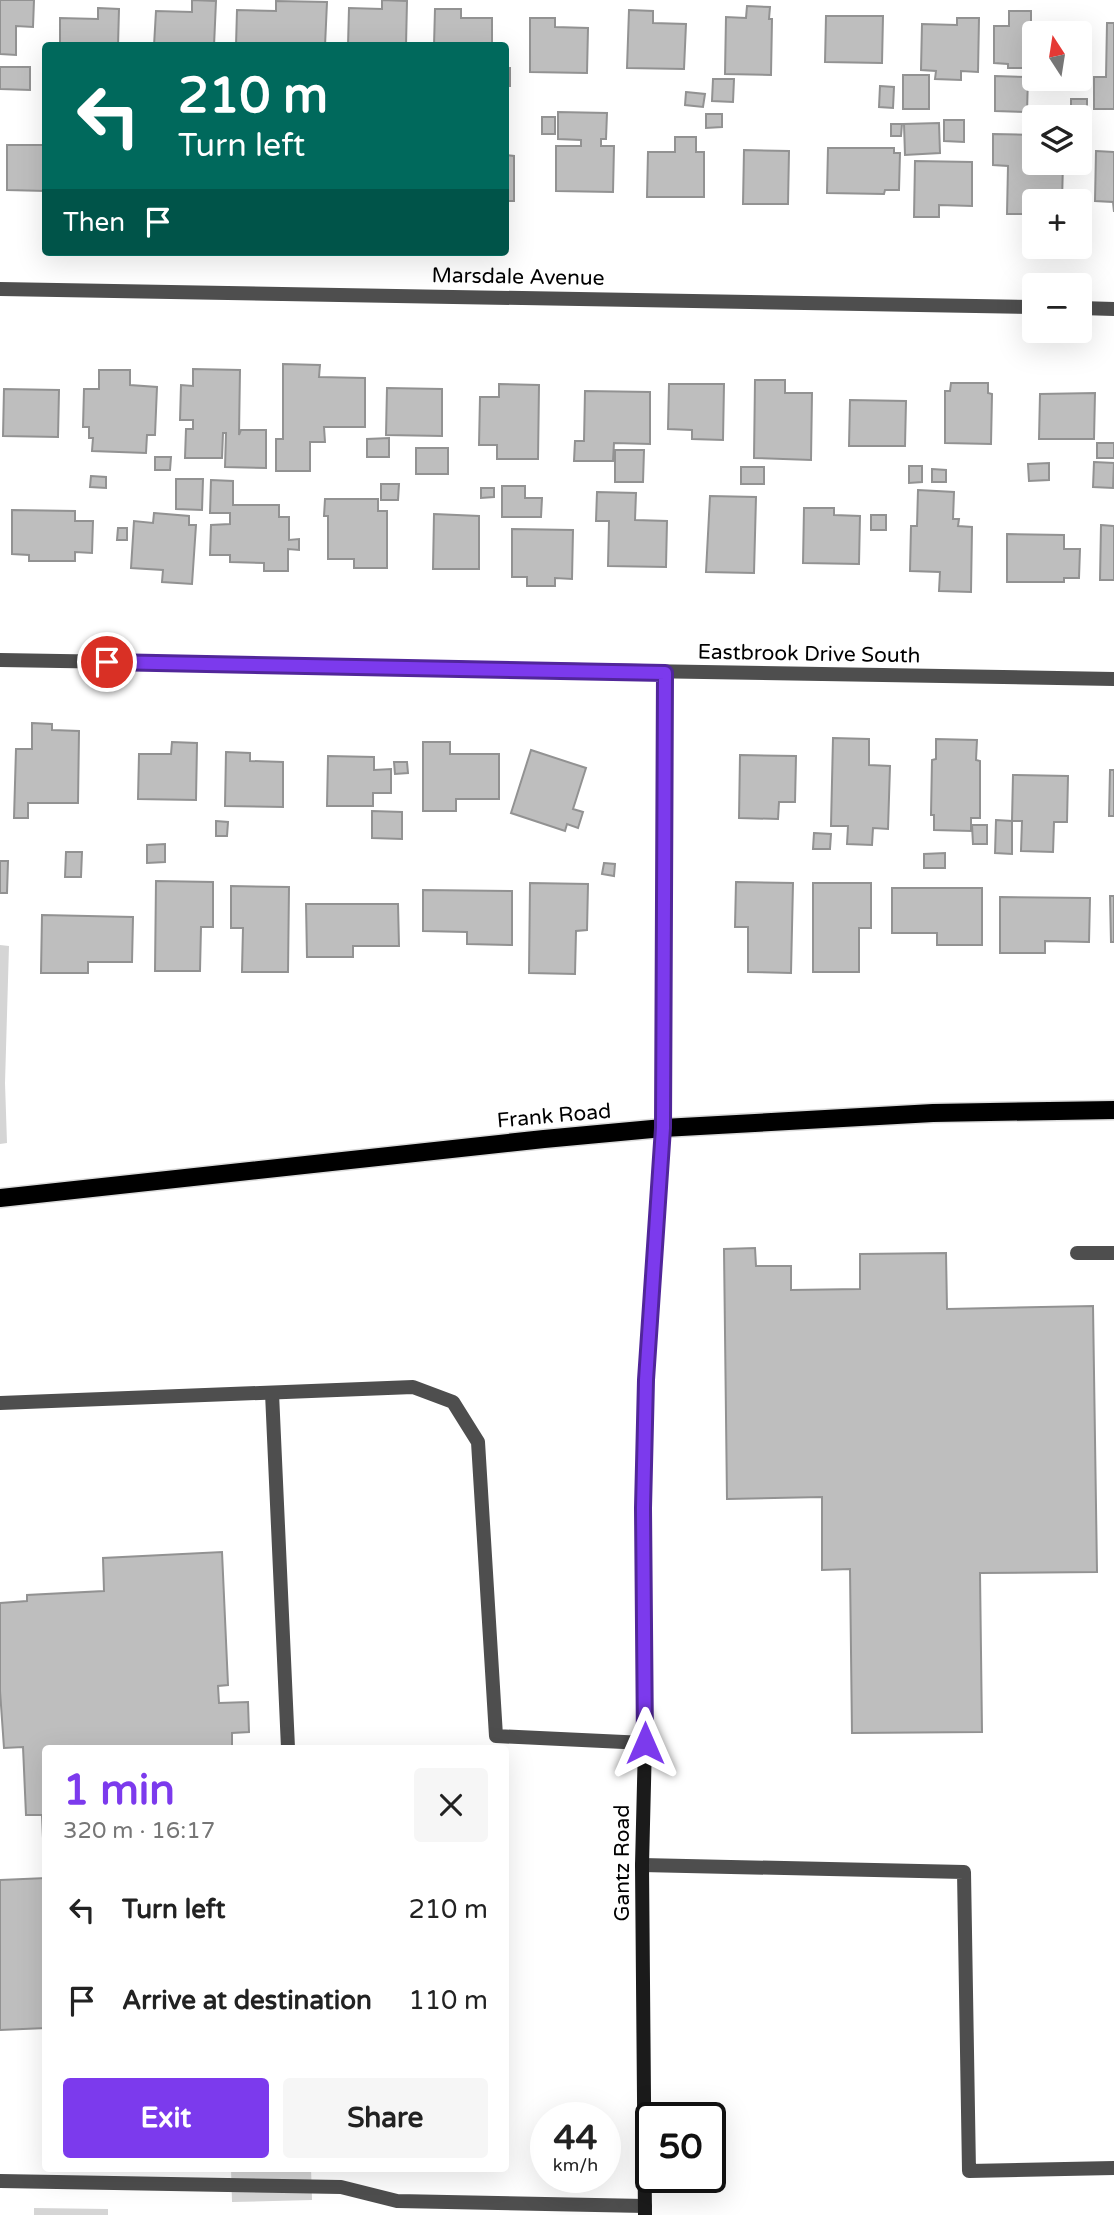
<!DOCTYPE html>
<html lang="en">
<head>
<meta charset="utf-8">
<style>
	body { margin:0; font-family:"Varela Round",sans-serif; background:#f6f6f6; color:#222; height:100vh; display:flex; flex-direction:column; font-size:26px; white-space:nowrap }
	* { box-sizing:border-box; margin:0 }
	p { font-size:23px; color:#767676 }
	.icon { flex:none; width:38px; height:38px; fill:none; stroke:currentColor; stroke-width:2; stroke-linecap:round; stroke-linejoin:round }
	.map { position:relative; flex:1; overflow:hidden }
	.drawer { position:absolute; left:42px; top:1745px; width:467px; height:427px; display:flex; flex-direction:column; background:#fff; border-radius:7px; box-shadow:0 7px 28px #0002 }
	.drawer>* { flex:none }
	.banner { position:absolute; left:42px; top:42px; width:467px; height:214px; border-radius:7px; box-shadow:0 7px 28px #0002; background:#00695c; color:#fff; overflow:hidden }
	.needle { width:46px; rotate:348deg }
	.fabs { position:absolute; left:1022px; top:21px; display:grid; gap:14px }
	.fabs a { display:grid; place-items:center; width:70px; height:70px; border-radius:7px; background:#fff; box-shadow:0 7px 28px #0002; font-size:35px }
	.speed { position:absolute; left:530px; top:2102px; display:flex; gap:14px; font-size:35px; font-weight:700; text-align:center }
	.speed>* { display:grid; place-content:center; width:91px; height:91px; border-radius:50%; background:#fff; box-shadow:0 7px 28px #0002; line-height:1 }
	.speed small { font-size:18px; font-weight:400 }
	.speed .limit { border:4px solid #111; border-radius:10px; background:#fff; color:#111 }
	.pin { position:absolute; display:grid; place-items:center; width:60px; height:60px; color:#fff; margin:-30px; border:4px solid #fff; border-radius:50%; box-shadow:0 2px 7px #0007 }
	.me { position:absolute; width:77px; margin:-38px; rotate:0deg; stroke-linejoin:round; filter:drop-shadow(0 0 5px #0008) }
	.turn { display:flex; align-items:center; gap:24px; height:147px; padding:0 21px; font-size:32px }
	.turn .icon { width:91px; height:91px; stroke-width:2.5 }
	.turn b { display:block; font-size:49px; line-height:60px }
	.then { display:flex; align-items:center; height:66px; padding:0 21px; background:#0003; gap:14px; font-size:26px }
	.round { display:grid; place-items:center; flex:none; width:74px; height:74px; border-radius:7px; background:#f6f6f6 }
	.headline { display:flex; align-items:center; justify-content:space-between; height:119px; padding:0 21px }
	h1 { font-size:42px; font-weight:800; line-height:52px; color:#7c3aed }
	.cta { display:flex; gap:14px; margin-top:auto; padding:14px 21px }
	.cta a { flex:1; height:80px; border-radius:7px; background:#7c3aed; color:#fff; font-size:28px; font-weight:800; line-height:80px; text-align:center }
	.cta a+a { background:#f6f6f6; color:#222 }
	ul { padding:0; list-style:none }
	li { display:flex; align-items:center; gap:21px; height:91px; padding:0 21px }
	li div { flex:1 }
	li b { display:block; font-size:26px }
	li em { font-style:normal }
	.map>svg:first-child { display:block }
</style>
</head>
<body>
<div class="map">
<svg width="1114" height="2215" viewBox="0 0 1114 2215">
	<rect width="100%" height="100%" fill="#fff"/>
	<!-- green -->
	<g fill="#d5d5d5">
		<polygon points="0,945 9,946 5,1083 7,1143 0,1144"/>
		<polygon points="231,2168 311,2168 312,2200 232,2202"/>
		<polygon points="34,2208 108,2209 108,2215 34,2215"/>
	</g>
	<!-- building -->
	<g fill="#bebebe" stroke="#929292" stroke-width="2">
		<polygon points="0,0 34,0 33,27 16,26 16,55 0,54"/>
		<polygon points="192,0 216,1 214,46 154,46 156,11 192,12"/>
		<polygon points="382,0 407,1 406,46 348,46 349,8 382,9"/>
		<polygon points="276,1 327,2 325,46 236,46 237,10 276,11"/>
		<polygon points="747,6 770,7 769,19 772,19 771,75 725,74 726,17 746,18"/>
		<polygon points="98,8 119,9 118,46 60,46 60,18 98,19"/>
		<polygon points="435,9 461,9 461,18 492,18 492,46 434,46"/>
		<polygon points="629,10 653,11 653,23 686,24 684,69 627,68"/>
		<polygon points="1009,11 1031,11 1031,22 1063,22 1062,33 1034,33 1034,68 1008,68 1008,64 994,63 994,26 1009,26"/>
		<polygon points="826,16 883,16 882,63 825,62"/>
		<polygon points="530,18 555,18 555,27 588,28 587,73 530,72"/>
		<polygon points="957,18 979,18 978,72 961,71 961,80 935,79 936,71 921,70 922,24 957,25"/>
		<polygon points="1107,23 1114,23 1114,109 1094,109 1094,77 1106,77"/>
		<polygon points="0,67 30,67 30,90 0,89"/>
		<rect x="506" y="68" width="4" height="18"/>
		<rect x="903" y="75" width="26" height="34"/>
		<polygon points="995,76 1028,77 1027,112 995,111"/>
		<polygon points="713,79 734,79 733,102 712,101"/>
		<polygon points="880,86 894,87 893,108 879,107"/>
		<polygon points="686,92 705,94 703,107 685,105"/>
		<rect x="1071" y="99" width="16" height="16"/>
		<polygon points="558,112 607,113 606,139 601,139 601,146 614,146 613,192 556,191 556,146 581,146 581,140 558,139"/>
		<polygon points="706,114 722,114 722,127 706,128"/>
		<rect x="542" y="117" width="13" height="17"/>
		<polygon points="944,120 964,120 964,142 944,141"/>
		<polygon points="939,123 940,153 905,155 904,124"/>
		<polygon points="891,124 902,124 901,136 891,136"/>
		<polygon points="993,134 1034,135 1034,163 1063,163 1062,201 1031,202 1032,214 1007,214 1008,166 993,165"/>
		<polygon points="675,137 696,137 696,152 704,152 704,197 647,197 648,152 675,152"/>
		<polygon points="7,145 46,145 46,191 7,190"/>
		<polygon points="828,148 894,148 894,153 900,153 899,190 885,190 884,194 827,193"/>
		<polygon points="744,150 789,151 788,204 743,204"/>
		<polygon points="1096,151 1114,152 1114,212 1113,202 1095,201"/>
		<polygon points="506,155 514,156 514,201 506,201"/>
		<polygon points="915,161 972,162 972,206 939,205 939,217 914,217"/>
		<polygon points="283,364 320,365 319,377 365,378 365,427 324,427 325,442 310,442 310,471 276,471 276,439 283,439"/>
		<polygon points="193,369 240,370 239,435 241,430 266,430 266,468 225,467 226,433 223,433 222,458 185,458 186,429 193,429 193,420 180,420 181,385 193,386"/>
		<polygon points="99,370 130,370 130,385 157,387 155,435 147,435 146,453 92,451 93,438 89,438 89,427 83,427 84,389 99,389"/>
		<polygon points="755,380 785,380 785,393 812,393 811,460 754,458"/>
		<polygon points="951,383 988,383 988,393 992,394 991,444 945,443 945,391 950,391"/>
		<polygon points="499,384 539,385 538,459 497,459 497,445 479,445 480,397 499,397"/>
		<polygon points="669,384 724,384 723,440 692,439 692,430 668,429"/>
		<polygon points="387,388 442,389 442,436 386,435"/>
		<polygon points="4,389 59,390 58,437 3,436"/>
		<polygon points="585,391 650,392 650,444 614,443 613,461 574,461 575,441 584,441"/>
		<polygon points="1095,393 1094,439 1039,439 1040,394"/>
		<polygon points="850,400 906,401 905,446 849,446"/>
		<polygon points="389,438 389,457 367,457 367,439"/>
		<rect x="1097" y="443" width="17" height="15"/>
		<rect x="416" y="448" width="32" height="26"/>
		<polygon points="615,450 644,450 643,482 615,482"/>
		<polygon points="155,457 171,457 170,470 155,470"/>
		<polygon points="1094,462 1114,463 1113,488 1093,487"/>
		<polygon points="1049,463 1049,480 1029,481 1028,464"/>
		<polygon points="909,466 922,466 922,482 909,483"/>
		<rect x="741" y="467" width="23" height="17"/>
		<polygon points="932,469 946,470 946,482 932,482"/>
		<polygon points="91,476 106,477 106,488 90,487"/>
		<polygon points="176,479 203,479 202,510 176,509"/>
		<polygon points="211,480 233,481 233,505 279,505 279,517 289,517 289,540 299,539 299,550 288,549 288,571 264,571 264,563 230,562 230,555 210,555 211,525 230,524 230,513 210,513"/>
		<polygon points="381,484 399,484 398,500 381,500"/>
		<polygon points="502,486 525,486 525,498 542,498 541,517 502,517"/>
		<polygon points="481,488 494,488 494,497 481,498"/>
		<polygon points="918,490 954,492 953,519 959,519 958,526 972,527 971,592 939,591 940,572 910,571 911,526 917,526"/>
		<polygon points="597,492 636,493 635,520 667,521 666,567 608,566 609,521 596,521"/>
		<polygon points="710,496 756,497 754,573 706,572"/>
		<polygon points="325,499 378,499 378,511 387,511 387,568 354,568 354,559 328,559 328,516 324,516"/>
		<polygon points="804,508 834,508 834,515 860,516 859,564 803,563"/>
		<polygon points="12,510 75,511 75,521 93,521 92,553 75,552 75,561 29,561 29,555 12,554"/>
		<polygon points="154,513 189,516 189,525 196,525 192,584 162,582 163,570 131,568 134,521 153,523"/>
		<polygon points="434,514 479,516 479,569 433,569"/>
		<rect x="871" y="515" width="15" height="15"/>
		<polygon points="1101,525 1114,526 1114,580 1100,580"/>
		<polygon points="118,528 127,528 127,540 117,540"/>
		<polygon points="512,529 573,530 572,579 555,578 555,586 527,586 527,577 512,577"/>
		<polygon points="1007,534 1064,535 1064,549 1080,549 1079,578 1064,578 1064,582 1007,582"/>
		<polygon points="32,723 52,724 52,730 79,731 78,803 28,803 28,818 14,818 16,749 32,749"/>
		<polygon points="833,738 869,739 869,765 890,766 888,829 873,828 872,845 847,844 848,826 831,826"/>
		<polygon points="936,739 977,740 976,760 980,761 980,818 971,818 971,831 934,830 934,815 931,815 932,760 936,759"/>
		<polygon points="172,742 197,743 196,800 138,799 139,754 171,754"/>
		<polygon points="423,742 450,742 450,754 499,754 499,799 456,799 456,811 423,811"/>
		<polygon points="531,750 586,768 573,809 583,812 578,828 567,824 565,831 511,813"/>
		<polygon points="226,752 250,753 250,761 283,762 283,807 225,806"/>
		<polygon points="740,755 796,756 795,802 779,802 778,819 739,818"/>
		<polygon points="328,756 374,757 374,770 391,769 391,793 373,793 373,806 327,806"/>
		<polygon points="394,762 407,762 408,773 395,774"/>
		<polygon points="1110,770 1114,770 1114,816 1109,816"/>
		<polygon points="1013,775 1068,776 1067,822 1054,822 1053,852 1021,851 1022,821 1012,821"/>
		<polygon points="372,811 402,812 402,839 372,838"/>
		<polygon points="996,820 1012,821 1012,854 995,853"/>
		<polygon points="216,821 228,822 227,836 216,836"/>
		<polygon points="972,825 987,825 987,844 973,844"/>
		<polygon points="814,833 831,834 830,849 813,849"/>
		<polygon points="165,844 165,862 147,863 147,845"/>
		<polygon points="66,852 82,852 81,877 65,877"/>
		<polygon points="945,853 945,868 924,868 924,854"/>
		<polygon points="0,861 8,861 7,893 0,893"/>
		<polygon points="604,863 615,864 614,876 602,874"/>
		<polygon points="156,881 213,882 213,927 201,927 200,971 155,971"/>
		<polygon points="736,882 793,883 791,973 748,972 748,927 735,927"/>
		<polygon points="530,883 588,884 587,930 576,931 575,974 529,973"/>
		<polygon points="813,883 871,883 871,928 859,928 859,972 813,972"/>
		<polygon points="231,886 289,887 288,972 242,972 243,928 231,928"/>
		<polygon points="892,888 982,888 982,945 937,945 937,933 892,933"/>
		<polygon points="423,890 512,891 512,945 467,944 467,932 423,931"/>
		<polygon points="1110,896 1114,896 1114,942 1111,942"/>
		<polygon points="1000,897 1090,898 1089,942 1045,941 1045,953 1000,953"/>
		<polygon points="306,904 398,904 399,946 353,946 353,957 307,957"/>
		<polygon points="42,915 133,917 132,962 88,962 88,973 41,973"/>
		<polygon points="755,1248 756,1266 791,1266 791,1290 860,1289 860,1254 946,1253 947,1309 1093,1306 1097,1572 980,1573 982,1732 852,1733 850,1569 822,1570 822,1497 727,1499 724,1249"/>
		<polygon points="222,1552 228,1685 218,1686 219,1703 248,1702 249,1732 232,1733 232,1748 46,1748 46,1838 43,1838 42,1815 26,1815 23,1747 4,1748 0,1691 0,1603 27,1601 27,1595 104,1591 103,1558"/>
		<polygon points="46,1878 46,2028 0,2030 0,1880"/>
	</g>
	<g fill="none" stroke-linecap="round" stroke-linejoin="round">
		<!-- primary casing -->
		<g stroke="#dbdbdb" stroke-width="21">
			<polyline id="primary" points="0,1198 544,1139 663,1128 933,1113 1114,1110"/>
		</g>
		<!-- lane -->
		<g stroke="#4e4e4e" stroke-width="14">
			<polyline points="1077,1253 1114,1253"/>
			<polyline points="272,1393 288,1748"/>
			<polyline points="0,1403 413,1387 453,1402 478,1442 496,1736 645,1743"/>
			<polyline points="642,1865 964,1872 969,2171 1114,2168"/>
			<polyline points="0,2181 341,2187 397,2201 645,2206"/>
		</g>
		<!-- street -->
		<g stroke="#4e4e4e" stroke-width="14">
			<polyline points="0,289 1034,307"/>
			<polyline points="1080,308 1114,309"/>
			<polyline points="0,660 1114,679"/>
			<polyline points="663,1128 665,673"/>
		</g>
		<!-- secondary -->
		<polyline stroke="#1b1b1b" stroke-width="14" points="645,2215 642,1865 645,1743 643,1508 646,1380 663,1128"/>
		<!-- primary -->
		<use href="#primary" stroke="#000" stroke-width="18"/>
	</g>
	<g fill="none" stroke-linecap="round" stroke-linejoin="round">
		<!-- route casing -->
		<g stroke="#51269a" stroke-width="18">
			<polyline id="route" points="107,662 665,673 663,1128 646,1380 643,1508 645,1743"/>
		</g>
		<!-- route -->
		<use href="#route" stroke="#7c3aed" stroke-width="12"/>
	</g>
	<g text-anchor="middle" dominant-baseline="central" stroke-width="5" stroke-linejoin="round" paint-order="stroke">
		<!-- street labels -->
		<g font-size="21" fill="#000" stroke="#fff">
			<text transform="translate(518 277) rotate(1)">Marsdale Avenue</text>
			<text transform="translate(809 654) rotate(1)">Eastbrook Drive South</text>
			<text transform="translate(554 1116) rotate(-5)">Frank Road</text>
			<text transform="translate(622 1863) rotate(-90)">Gantz Road</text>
		</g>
	</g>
</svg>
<div class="fabs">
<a><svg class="needle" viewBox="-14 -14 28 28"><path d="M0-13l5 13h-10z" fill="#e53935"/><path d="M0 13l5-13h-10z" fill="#767676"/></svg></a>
<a><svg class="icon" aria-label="layers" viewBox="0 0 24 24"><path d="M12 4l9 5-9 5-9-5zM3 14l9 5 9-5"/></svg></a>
<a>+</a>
<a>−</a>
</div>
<div class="speed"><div>44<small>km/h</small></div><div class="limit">50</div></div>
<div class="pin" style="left:107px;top:662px;background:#d93025"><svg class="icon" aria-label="arrive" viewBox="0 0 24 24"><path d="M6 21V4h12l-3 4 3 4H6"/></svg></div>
<svg class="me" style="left:645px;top:1743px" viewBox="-20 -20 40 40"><path d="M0-17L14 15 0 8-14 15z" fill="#7c3aed" stroke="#fff" stroke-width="4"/></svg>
<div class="banner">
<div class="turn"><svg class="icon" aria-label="left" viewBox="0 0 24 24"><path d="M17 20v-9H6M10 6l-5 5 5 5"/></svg><div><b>210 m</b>Turn left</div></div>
<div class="then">Then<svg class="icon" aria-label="arrive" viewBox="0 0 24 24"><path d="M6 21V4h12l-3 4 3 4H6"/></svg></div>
</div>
<section class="drawer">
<div class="headline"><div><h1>1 min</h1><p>320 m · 16:17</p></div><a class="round"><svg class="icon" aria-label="close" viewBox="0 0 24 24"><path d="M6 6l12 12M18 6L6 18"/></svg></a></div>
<ul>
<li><svg class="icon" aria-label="left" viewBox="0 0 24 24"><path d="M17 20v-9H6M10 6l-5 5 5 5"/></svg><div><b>Turn left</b></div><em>210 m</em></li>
<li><svg class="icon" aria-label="arrive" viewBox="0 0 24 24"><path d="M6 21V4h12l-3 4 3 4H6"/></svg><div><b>Arrive at destination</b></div><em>110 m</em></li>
</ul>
<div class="cta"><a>Exit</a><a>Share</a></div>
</section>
</div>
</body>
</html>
